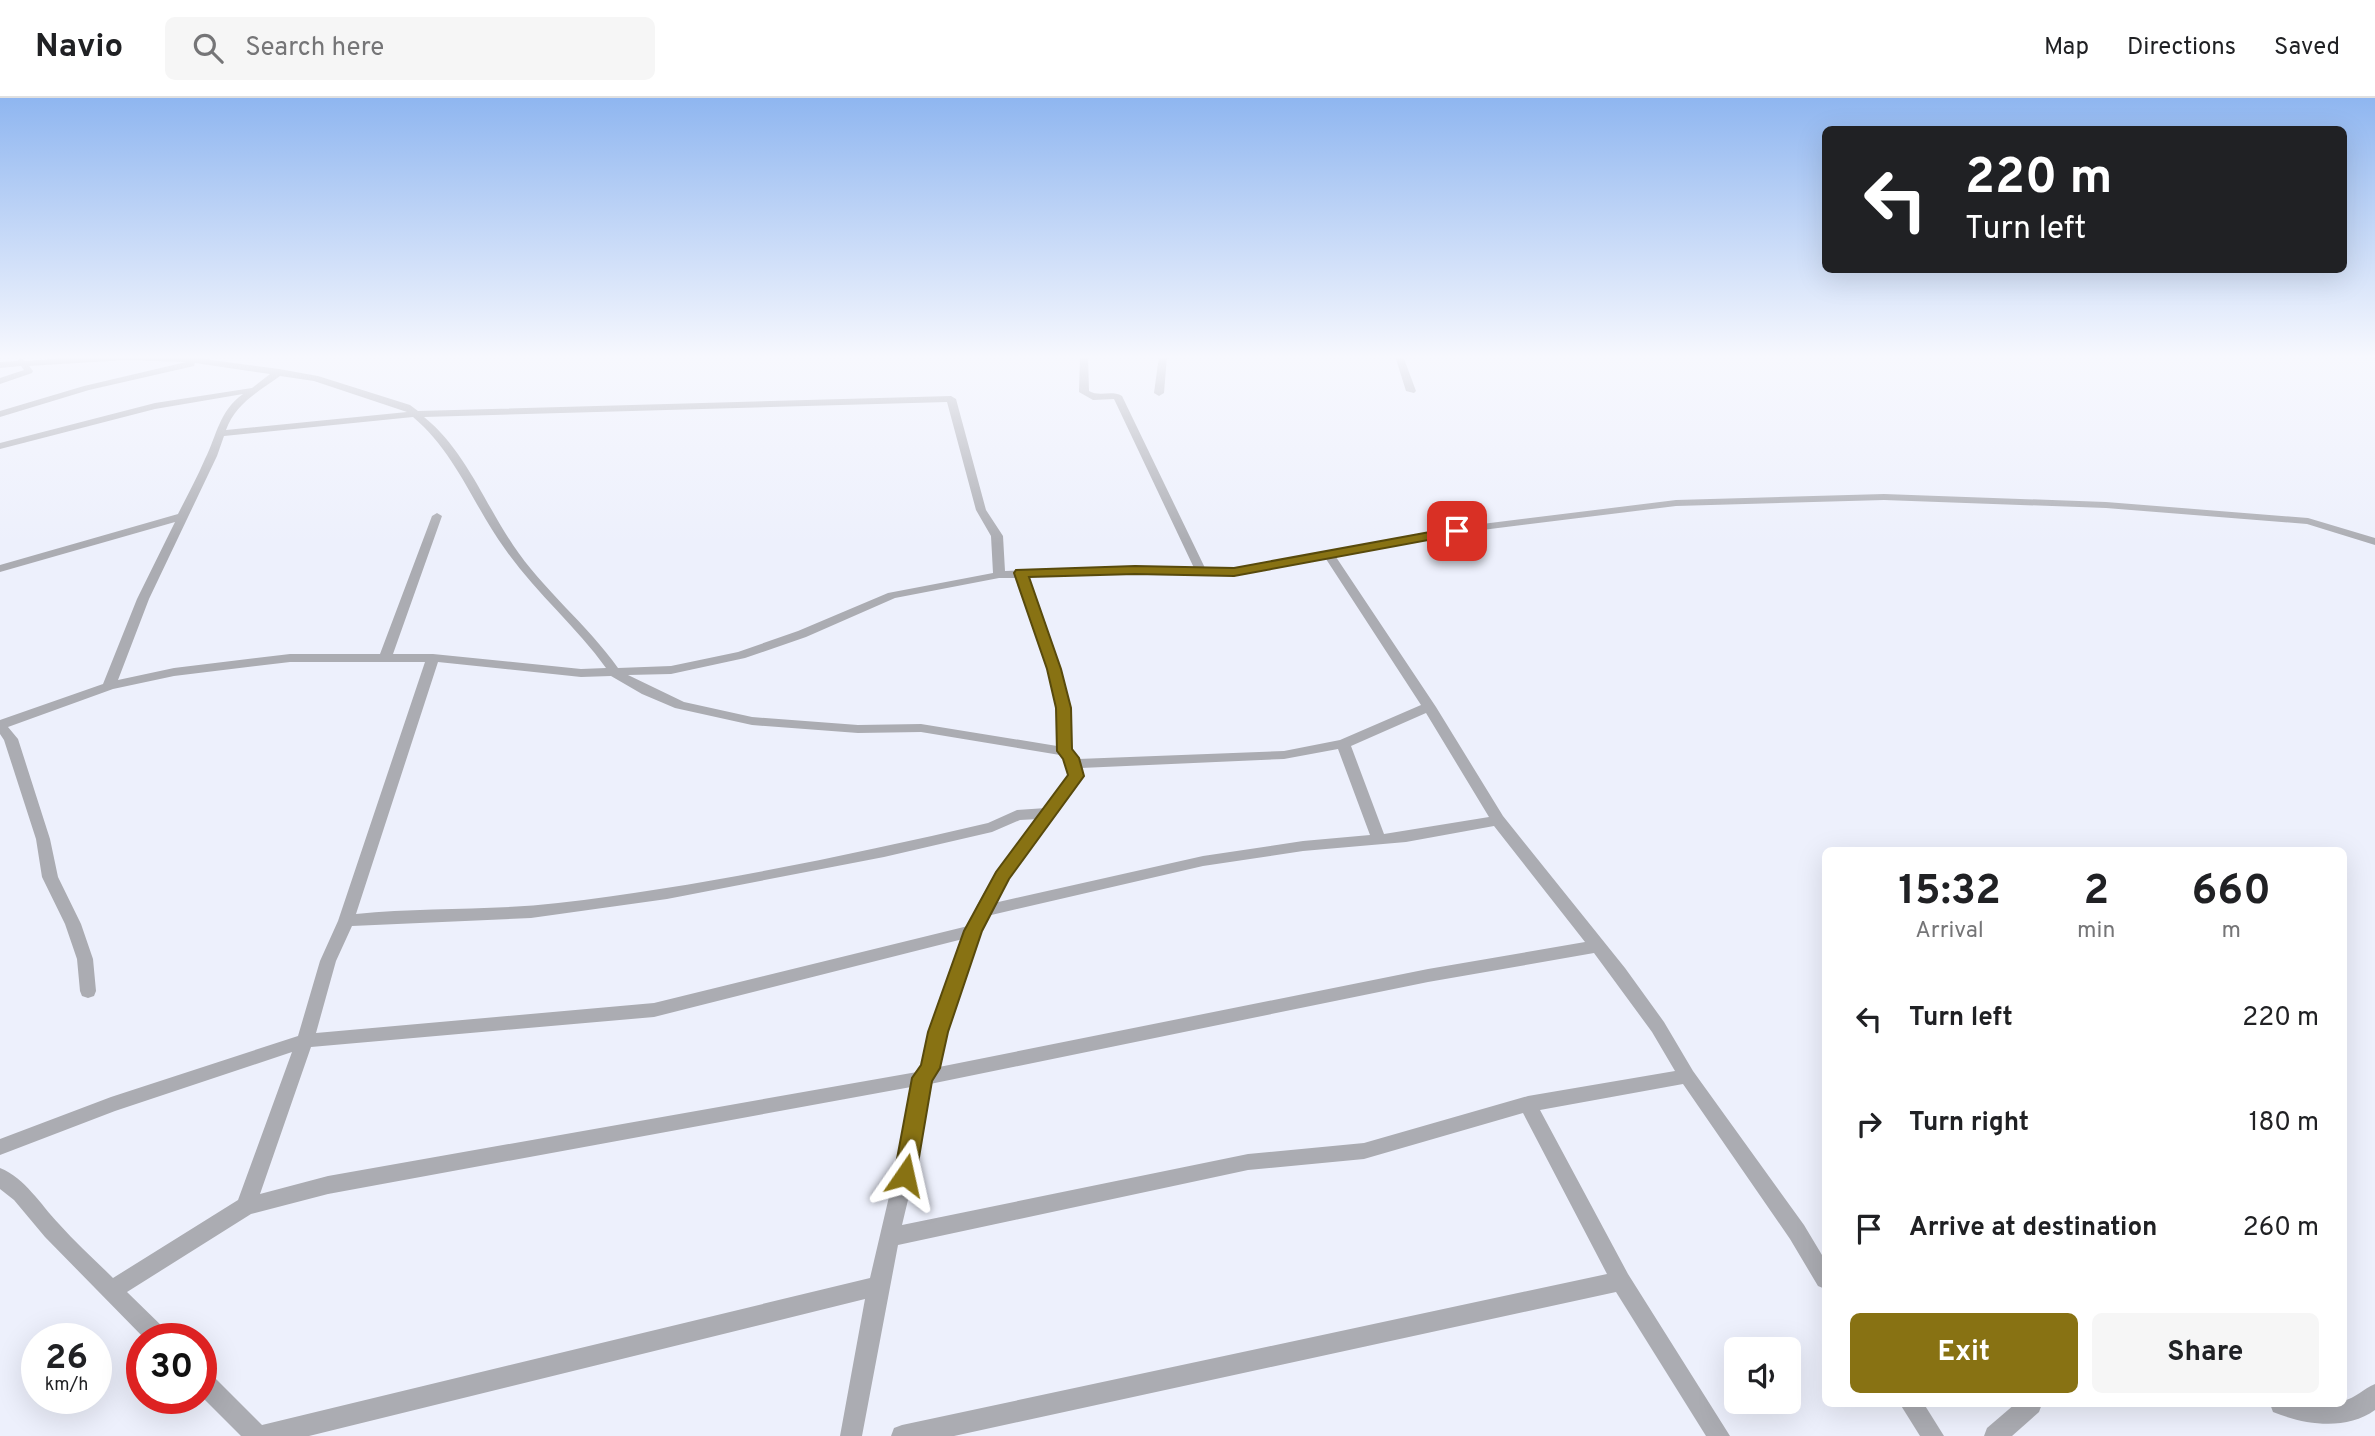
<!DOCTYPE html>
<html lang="en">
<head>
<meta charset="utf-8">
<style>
	body { margin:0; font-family:Overpass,sans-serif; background:#f6f6f6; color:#202124; height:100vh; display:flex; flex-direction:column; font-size:26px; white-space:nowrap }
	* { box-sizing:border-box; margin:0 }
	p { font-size:23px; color:#757577 }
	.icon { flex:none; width:38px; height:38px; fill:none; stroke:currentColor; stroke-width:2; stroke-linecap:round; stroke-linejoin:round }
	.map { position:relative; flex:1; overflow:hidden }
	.sheet { position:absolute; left:1822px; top:749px; width:525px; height:560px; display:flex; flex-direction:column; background:#fff; border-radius:10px; box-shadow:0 7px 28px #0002 }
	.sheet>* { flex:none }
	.top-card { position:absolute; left:1822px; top:28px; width:525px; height:147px; border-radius:10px; box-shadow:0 7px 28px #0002; background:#202124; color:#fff; overflow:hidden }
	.buttons { position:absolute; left:1724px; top:1239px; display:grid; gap:14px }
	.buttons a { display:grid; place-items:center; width:77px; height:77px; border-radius:10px; background:#fff; box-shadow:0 7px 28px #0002; font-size:35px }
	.speed { position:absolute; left:21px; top:1225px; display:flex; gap:14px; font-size:35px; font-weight:700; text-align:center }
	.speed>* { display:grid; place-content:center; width:91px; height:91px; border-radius:50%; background:#fff; box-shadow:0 7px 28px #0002; line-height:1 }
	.speed small { font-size:18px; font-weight:400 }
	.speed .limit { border:10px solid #d22; background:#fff; color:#111 }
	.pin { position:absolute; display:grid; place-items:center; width:60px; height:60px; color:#fff; margin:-30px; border-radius:14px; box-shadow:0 4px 10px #0006 }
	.me { position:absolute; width:77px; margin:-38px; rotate:11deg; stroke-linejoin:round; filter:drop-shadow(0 0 5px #0008) }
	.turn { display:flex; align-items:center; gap:24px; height:147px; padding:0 28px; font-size:32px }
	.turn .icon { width:91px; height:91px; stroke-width:2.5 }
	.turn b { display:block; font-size:49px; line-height:60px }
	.eta { display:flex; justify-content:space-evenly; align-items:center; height:119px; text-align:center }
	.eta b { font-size:42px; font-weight:700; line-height:49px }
	.action { display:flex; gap:14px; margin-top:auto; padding:14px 28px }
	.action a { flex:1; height:80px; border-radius:10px; background:#887213; color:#fff; font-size:28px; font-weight:700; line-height:80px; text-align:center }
	.action a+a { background:#f6f6f6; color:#202124 }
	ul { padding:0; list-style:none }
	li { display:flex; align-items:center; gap:21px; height:105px; padding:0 28px }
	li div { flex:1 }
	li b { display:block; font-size:26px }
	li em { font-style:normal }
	header { display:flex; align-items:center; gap:42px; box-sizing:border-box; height:98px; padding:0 35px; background:#fff; border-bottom:2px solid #e0e0e0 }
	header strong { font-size:33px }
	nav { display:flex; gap:38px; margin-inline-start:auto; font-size:24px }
	.search { width:490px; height:63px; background:#f6f6f6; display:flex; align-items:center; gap:18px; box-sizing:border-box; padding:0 24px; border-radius:10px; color:#757577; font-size:26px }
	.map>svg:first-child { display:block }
</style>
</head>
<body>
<header>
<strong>Navio</strong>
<div class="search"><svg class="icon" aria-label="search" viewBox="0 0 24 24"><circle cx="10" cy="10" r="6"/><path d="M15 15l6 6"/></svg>Search here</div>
<nav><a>Map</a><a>Directions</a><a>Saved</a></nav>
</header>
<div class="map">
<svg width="2375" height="1338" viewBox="0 0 2375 1338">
	<rect width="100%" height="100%" fill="#edf0fc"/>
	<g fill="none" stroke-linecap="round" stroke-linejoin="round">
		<!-- minor -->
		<g fill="#abacb2" fill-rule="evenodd">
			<path d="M97 258 190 259 279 271 318 278 410 307 418 313 951 298 956 301 986 412 1003 438 1005 473 1135 469 1194 470 1114 301 1093 302 1079 294 1080 258H1088L1089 293C1099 299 1112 292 1122 298L1205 470 1234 471 1482 426 1676 402 1884 396 2106 404 2308 420 2375 440V447L2307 426 2106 410 1884 402 1676 408 1482 432 1336 459 1436 609 1503 718 1625 870 1664 924 1693 973 1804 1127 1825 1162V1191L1818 1188 1790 1141 1683 986 1540 1012 1628 1176 1730 1338H1706L1616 1194 954 1338H891L894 1330 902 1327 1607 1176 1523 1015 1364 1061 1248 1072 898 1147 862 1338H840L865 1201 309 1338H241L201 1298V1271L209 1274 262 1327 870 1180 899 1056 911 989 328 1096 251 1116 127 1194 168 1234 171 1241H145L45 1139 14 1102 0 1091V1070C25 1080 41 1107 59 1126 76 1145 95 1162 113 1180L238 1102 292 954 115 1013 0 1057V1041L111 999 298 938 320 863 338 823 425 564H290L174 578 113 591 8 629 18 641 50 741 58 779 81 826 93 861 96 893 94 898 88 900 82 898 80 893 77 861 65 826 42 779 36 741 4 642 0 636V622L103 586 137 501 175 424 0 474V467L178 416C187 398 197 380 205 361 217 337 219 313 243 296L155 311 0 351V345L155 305 252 290 270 276 195 265 194 268 89 292 0 319V313L84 288 186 264 126 262 29 268 33 273 32 275 0 286V280L24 272 21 268 0 270V264L17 263 21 260 25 263ZM280 278 314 283 407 314 226 332C235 306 258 294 280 278ZM947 304 976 412 991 438 993 475 888 495 798 533 738 554 671 568 618 570C587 526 543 492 513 447 484 404 465 352 424 319ZM413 319C456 355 473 407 505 451 535 494 576 528 606 570L581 571 433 556H393L442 418 437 415 432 418 380 556H290L174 570 118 582 149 501 217 358 224 338ZM1326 461 1421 607 1340 642 1284 653 1078 661 1071 652 1070 610 1060 571 1028 479 1135 475 1234 477ZM999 480H1017L1048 571 1056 610 1057 648 921 626 858 627 752 619 684 604 628 577 671 576 745 560 806 539 895 500ZM438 564 581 579 611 578 642 596 675 610 752 627 858 635 921 634 1060 657 1064 661 1069 678 1046 710 1017 712 988 725C846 758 703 788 558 805 491 813 423 809 356 816ZM1426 615 1489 719 1384 736 1351 648ZM1338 651 1370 737 1303 743 1203 758 994 805 1008 782 1076 690 1083 678 1081 670 1284 661ZM1038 721C1012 754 983 788 968 828L654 905 316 935 336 863 352 828 531 820 667 801 884 759 992 734 1020 722ZM1494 728 1585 844 1428 871 939 969 947 934 987 818 1203 768 1303 753 1406 744ZM963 841 929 934 922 967 917 974 328 1078 260 1096 311 949 654 919ZM1594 855 1652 934 1675 973 1528 998 1364 1045 1248 1056 902 1127 919 1056 930 986 1428 884Z"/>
			<polygon points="1159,258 1167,258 1164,295 1159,298 1154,295"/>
			<polygon points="1395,258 1403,258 1416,293 1414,295 1406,293"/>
			<path d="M2375 1286V1312C2346 1333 2305 1327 2273 1314L2270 1306H2343V1303C2356 1300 2363 1291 2375 1286Z"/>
			<polygon points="1900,1306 1924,1306 1944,1338 1920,1338"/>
			<polygon points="2015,1306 2042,1306 2039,1314 2012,1338 1984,1338 1987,1330"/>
		</g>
	</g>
	<!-- sky -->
	<linearGradient id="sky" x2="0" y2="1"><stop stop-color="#8fb6f0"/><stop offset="0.58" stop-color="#f7f8fe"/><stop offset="1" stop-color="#f7f8fe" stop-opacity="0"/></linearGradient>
	<rect width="2375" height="446" fill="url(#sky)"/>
	<!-- route -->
	<polygon fill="#887213" stroke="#584a0c" stroke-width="2" points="1457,429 1461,430 1461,436 1234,478 1135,476 1029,479 1061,571 1071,610 1072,651 1079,660 1084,678 1009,781 982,833 948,934 940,970 932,983 916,1077 913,1084 905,1087 897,1084 894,1077 912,980 921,967 928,934 964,833 996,774 1068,677 1063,661 1057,653 1056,610 1047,571 1014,475 1016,472 1135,468 1234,470"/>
</svg>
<div class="buttons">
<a><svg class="icon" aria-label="sound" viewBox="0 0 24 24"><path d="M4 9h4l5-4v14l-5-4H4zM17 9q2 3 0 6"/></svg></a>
</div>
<div class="speed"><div>26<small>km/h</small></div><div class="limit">30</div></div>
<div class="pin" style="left:1457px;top:433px;background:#d93025"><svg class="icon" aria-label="arrive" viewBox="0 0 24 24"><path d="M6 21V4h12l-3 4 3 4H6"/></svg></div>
<svg class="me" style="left:905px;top:1077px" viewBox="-20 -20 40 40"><path d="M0-17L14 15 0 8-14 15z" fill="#887213" stroke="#fff" stroke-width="4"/></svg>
<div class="top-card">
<div class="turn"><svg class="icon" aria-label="left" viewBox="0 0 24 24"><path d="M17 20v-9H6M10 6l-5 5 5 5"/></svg><div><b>220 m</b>Turn left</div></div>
</div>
<section class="sheet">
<div class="eta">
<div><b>15:32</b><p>Arrival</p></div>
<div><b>2</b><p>min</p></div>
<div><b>660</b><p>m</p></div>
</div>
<ul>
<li><svg class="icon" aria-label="left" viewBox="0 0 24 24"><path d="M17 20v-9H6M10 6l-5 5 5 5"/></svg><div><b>Turn left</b></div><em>220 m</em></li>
<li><svg class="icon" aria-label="right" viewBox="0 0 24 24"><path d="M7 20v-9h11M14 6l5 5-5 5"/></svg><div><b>Turn right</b></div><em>180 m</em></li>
<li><svg class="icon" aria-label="arrive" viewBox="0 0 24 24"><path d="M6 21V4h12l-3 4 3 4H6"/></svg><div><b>Arrive at destination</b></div><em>260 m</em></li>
</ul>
<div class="action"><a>Exit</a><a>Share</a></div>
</section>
</div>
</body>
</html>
